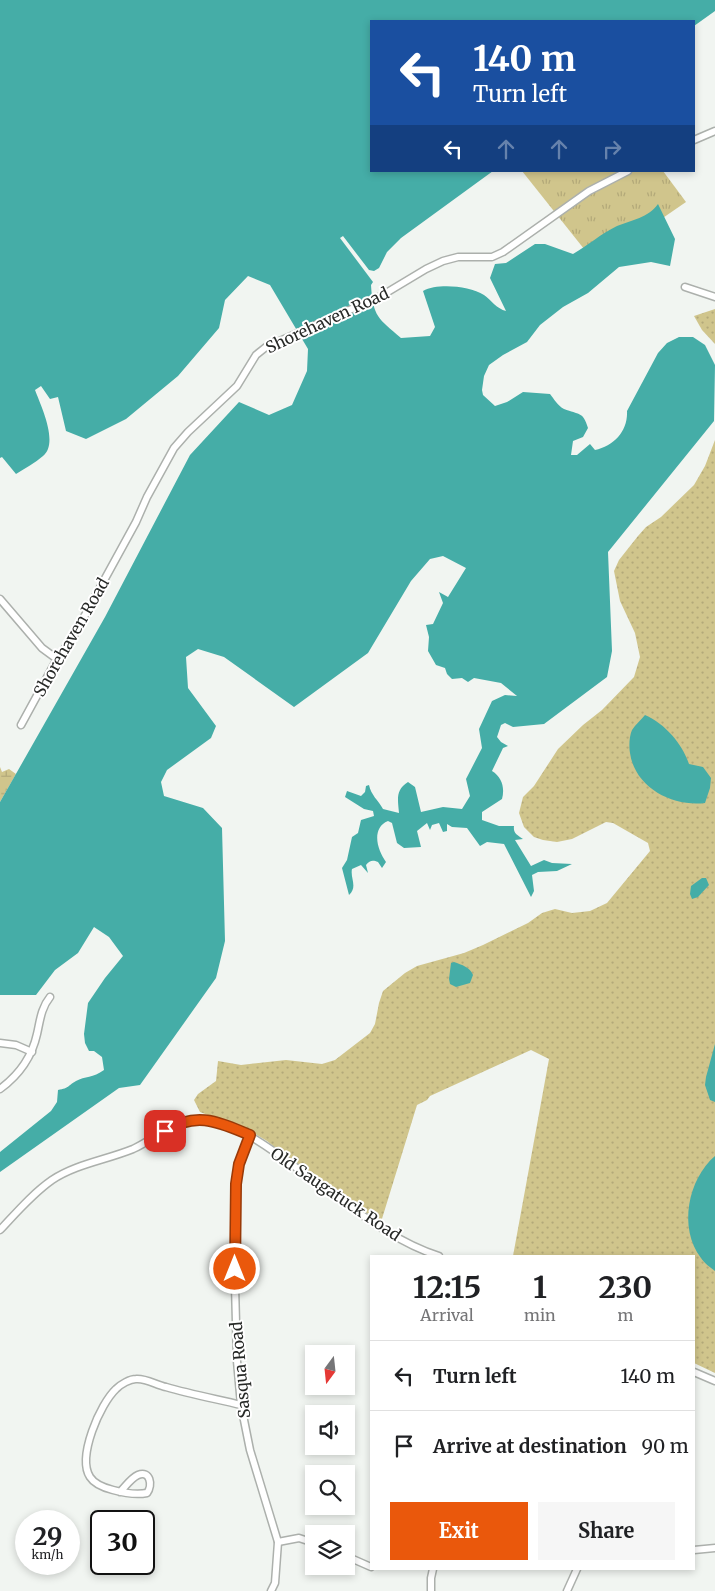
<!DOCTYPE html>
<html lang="en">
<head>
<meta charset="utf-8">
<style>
	body { margin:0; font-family:Merriweather,serif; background:#f6f6f6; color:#202124; height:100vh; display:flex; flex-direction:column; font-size:19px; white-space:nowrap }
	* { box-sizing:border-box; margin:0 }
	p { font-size:16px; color:#757577 }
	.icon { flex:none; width:28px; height:28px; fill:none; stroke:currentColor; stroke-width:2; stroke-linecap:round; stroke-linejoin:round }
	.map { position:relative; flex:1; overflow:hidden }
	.panel { position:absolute; left:370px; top:1255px; width:325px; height:315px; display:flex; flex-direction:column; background:#fff; border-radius:0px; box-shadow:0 2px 8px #0003 }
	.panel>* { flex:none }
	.guide { position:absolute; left:370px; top:20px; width:325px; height:152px; border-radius:0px; box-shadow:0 2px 8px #0003; background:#1a4fa0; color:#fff; overflow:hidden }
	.needle { width:32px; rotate:195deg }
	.fabs { position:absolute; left:305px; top:1345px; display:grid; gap:10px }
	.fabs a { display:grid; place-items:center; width:50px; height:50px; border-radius:0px; background:#fff; box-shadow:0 2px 8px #0003; font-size:25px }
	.speed { position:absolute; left:15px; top:1510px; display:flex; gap:10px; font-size:25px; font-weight:700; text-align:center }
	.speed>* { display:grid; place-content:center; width:65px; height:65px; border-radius:50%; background:#fff; box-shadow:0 2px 8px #0003; line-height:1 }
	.speed small { font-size:12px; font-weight:400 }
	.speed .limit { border:2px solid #111; border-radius:8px; background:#fff; color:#111 }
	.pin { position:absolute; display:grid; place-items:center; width:42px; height:42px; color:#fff; margin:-21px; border-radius:10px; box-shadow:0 2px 8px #0006 }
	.me { position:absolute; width:55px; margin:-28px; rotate:0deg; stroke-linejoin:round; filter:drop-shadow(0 0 4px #0008) }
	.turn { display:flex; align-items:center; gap:18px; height:105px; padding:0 20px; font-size:22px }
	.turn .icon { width:65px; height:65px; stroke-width:2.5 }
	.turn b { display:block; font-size:35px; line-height:42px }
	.lanes { display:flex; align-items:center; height:48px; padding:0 20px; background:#0003; justify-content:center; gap:25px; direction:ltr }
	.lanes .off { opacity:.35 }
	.eta { display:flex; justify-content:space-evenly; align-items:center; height:85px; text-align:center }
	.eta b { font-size:30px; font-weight:700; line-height:35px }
	.primary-button { display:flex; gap:10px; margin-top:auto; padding:10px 20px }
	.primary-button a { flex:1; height:58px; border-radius:0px; background:#ea580c; color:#fff; font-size:20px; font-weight:700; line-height:58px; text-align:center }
	.primary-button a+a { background:#f6f6f6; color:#202124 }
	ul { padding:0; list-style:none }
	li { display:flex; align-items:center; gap:15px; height:70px; padding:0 20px; border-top:1px solid #e0e0e0 }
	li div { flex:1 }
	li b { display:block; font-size:19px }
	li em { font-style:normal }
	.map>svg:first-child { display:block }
</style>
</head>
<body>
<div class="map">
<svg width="715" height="1591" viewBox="0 0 715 1591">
	<defs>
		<pattern id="grass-dots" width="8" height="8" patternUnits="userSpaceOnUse" patternTransform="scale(1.25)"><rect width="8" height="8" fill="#d0c58c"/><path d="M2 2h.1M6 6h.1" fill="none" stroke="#b3a979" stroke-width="1.8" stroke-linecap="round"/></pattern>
		<pattern id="wetland-marsh" width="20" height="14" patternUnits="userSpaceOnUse" patternTransform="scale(1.25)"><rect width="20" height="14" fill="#d0c58c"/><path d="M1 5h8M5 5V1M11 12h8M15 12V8" fill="none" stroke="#b3a979"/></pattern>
		<pattern id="park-tufts" width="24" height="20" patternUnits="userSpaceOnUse" patternTransform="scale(1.25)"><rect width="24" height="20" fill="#d0c58c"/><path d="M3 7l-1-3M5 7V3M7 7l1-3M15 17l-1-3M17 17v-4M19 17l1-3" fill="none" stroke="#b3a979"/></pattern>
	</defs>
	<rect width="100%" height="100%" fill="#f1f5f1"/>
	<!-- grass -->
	<g fill="url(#grass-dots)">
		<polygon points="715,309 715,344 702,330 694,316"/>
		<polygon points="715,440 715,1373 694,1363 694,1256 513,1256 549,1059 531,1050 430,1096 427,1100 417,1105 381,1222 347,1201 293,1162 267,1141 250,1131 200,1112 194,1100 198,1094 216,1081 218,1061 241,1065 286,1060 322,1064 335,1060 370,1033 375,1024 379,1003 383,991 405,973 417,966 464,953 483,945 528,923 542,913 555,909 572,913 590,911 607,903 650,851 648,843 613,823 606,822 572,839 557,842 543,840 534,837 524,827 519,813 523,797 534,786 558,749 583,725 602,710 634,677 640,657 635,633 620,601 614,571 619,560 638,536 646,527 661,517 694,485 705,466"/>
	</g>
	<!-- wetland -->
	<polygon fill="url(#wetland-marsh)" points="0,767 2,772 9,769 16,774 0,802"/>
	<!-- park -->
	<polygon fill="url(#park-tufts)" points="522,171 663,171 686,202 596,264"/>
	<!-- water -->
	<g fill="#45ada7">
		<path d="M0 0H715V11L694 26V21H371V171H493L401 238 387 252 379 268 374 271 369 270 343 236 340 238 373 282 371 285C373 317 378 318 401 338L430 336 435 327 423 291C438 283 469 286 484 295 491 300 497 309 506 311L490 278 495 264 506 263 535 244H545L573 254C587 246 602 233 617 226 632 220 648 218 658 204L675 239 670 266 651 262 619 267 588 293 563 307 540 325 527 342 503 355 489 365 484 376 482 390 483 395 495 406 507 402 523 392 550 394C554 399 558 406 564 409 579 415 583 411 588 428L583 437 573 441 571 455H577L590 444 595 450C614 446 628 431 627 411L658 353 667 343 679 337H693L705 345 715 365 714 421 608 552 612 651 607 677 544 724 513 727 505 723 501 725 497 737 501 742 508 746 503 748 492 771C502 777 505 788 502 799L482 812V820L499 826H514C513 833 517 835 523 839L515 840 531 866 544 860 552 863 572 864 557 871 538 872 532 875 534 891 531 897 504 844 487 842 480 846 467 828 452 827 447 824V831L443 832 439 823 432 825 430 830 427 823 417 831 421 847 404 848 397 843 392 823 388 821C371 828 377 850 386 862L382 868 378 862C373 860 370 860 366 865L368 873 361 865 352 869C350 878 358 887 349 895L342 868 347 860 352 837 358 833 361 820 374 816 373 811 364 809 345 797 347 791 361 796 365 792 366 786 369 785C371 795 378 800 383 809L399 813C398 800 395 790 408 782L415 787 421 812 443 807 462 809 470 796 466 779 482 748 479 729 492 701 505 695 517 696 501 683 474 678 468 682 462 678 452 679 447 674 445 668 436 665 428 651 429 637 426 625 433 624 443 603 439 592 448 597 466 568 443 556 430 559 411 581 368 653 294 707 224 657 198 649 186 657 188 688 216 726 211 738 167 770 161 782 164 796 203 808 222 828 225 941 216 978 140 1085 119 1088 0 1172V1152L51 1111 57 1102 58 1090C70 1088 67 1086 76 1081 85 1076 93 1078 104 1070L102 1057 94 1051H89L85 1043 84 1034 88 1003 105 978 123 956 109 937 94 927 78 953 55 970 36 995H0V802L105 617 190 455 239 402 269 415 292 405 307 371 308 349 270 285 248 276 225 300 219 328 178 376 126 419 86 439 66 431 58 397 50 399 41 386 35 390C41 406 59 443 43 456 35 463 25 468 16 474L2 457 0 458Z"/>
		<path d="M645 715C665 724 682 743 689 764L703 767 711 778 710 788 705 803C673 807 635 788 630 753 629 747 629 737 632 730 635 725 641 720 645 715Z"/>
		<polygon points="702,878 706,878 709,885 698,897 692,899 690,894 691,886"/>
		<path d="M454 962C462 965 470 967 473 975L470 983 456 987 450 984 449 979 451 963Z"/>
		<polygon points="715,1044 715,1102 710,1100 705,1085 706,1077"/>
		<path d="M715 1156V1271C710 1267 704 1263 701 1258 678 1228 688 1179 715 1156Z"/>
	</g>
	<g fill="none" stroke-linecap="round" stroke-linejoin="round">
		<!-- minor casing -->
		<g stroke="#acb0ac" stroke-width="9">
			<g id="minor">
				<polyline points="694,140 715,131"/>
				<polyline points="685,287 715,297"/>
				<polyline points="0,599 42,648 57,659"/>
				<polyline points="21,725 57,659 73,637 136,522 147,497 174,448 188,432 237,386 256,355 266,347 381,296 426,269 443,261 458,257 492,257 503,252 589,191 628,171"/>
				<polyline points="0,1043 16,1045 32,1052"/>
				<path d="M0 1089C19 1075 32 1057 37 1034 40 1021 41 1008 50 997"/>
				<polyline points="250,1135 239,1164 236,1184 235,1285 237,1361 241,1405 250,1450 278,1542 275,1583 271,1591"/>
				<path d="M0 1230C16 1213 32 1194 52 1180 76 1164 106 1160 133 1149 153 1140 171 1122 194 1120 233 1115 282 1158 313 1180 351 1207 394 1242 439 1256"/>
				<polyline points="694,1372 715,1381"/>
				<path d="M120 1492C125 1487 131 1478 138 1475 150 1470 153 1485 147 1493 137 1495 124 1493 113 1490 105 1488 95 1485 90 1477 77 1457 100 1404 116 1389 121 1384 130 1379 136 1379 146 1378 156 1385 166 1387 190 1394 216 1399 241 1405"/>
				<polyline points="278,1542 299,1538 314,1543"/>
				<polyline points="694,1550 715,1548"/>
				<polyline points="346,1556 371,1567"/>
				<polyline points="431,1591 431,1578 433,1569"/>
				<polyline points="567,1591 577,1569"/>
			</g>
		</g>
		<!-- minor -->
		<use href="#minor" stroke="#fff" stroke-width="6"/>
	</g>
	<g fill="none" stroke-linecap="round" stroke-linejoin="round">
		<!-- route casing -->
		<g stroke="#983908" stroke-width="12">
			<path id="route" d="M165 1131C197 1111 218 1122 250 1135L239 1164 236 1184 235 1269"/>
		</g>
		<!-- route -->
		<use href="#route" stroke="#ea580c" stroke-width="9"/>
	</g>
	<g text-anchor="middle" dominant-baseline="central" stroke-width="4" stroke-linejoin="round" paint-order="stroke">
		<!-- street labels -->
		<g font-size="16" fill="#272927" stroke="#fff">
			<text transform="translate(327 320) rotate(-25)">Shorehaven Road</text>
			<text transform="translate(71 637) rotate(-60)">Shorehaven Road</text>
			<text transform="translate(336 1194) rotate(34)">Old Saugatuck Road</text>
			<text transform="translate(240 1370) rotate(-95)">Sasqua Road</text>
		</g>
	</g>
</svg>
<div class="fabs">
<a><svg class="needle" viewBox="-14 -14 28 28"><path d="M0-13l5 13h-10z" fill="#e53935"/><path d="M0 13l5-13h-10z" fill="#757577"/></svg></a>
<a><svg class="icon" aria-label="sound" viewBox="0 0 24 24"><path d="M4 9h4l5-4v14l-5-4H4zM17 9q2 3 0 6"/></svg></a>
<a><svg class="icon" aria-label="search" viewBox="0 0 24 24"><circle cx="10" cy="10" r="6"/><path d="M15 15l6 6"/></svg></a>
<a><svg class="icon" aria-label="layers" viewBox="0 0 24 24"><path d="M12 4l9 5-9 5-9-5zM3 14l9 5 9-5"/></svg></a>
</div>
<div class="speed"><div>29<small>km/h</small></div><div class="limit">30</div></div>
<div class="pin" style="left:165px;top:1131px;background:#d93025"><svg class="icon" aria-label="arrive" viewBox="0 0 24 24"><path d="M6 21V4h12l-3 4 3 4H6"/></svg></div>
<svg class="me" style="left:235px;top:1269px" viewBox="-20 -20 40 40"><circle r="17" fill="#ea580c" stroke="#fff" stroke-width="3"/><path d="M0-11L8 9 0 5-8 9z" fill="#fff"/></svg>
<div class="guide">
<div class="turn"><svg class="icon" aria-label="left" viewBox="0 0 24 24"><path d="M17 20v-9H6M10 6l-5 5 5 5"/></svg><div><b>140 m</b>Turn left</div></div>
<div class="lanes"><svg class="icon" aria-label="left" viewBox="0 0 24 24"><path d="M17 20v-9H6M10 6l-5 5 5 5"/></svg><svg class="icon off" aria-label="ahead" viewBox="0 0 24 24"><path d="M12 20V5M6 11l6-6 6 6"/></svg><svg class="icon off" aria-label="ahead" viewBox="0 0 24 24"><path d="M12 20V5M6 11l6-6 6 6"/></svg><svg class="icon off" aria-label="right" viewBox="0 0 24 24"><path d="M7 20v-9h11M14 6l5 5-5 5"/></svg></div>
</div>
<section class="panel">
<div class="eta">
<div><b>12:15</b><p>Arrival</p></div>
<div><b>1</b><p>min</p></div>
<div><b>230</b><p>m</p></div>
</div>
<ul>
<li><svg class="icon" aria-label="left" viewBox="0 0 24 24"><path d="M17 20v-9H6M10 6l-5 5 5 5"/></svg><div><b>Turn left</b></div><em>140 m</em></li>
<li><svg class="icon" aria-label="arrive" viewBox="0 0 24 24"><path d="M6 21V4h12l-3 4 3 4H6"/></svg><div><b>Arrive at destination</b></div><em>90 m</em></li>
</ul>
<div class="primary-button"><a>Exit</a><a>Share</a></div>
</section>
</div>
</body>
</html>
